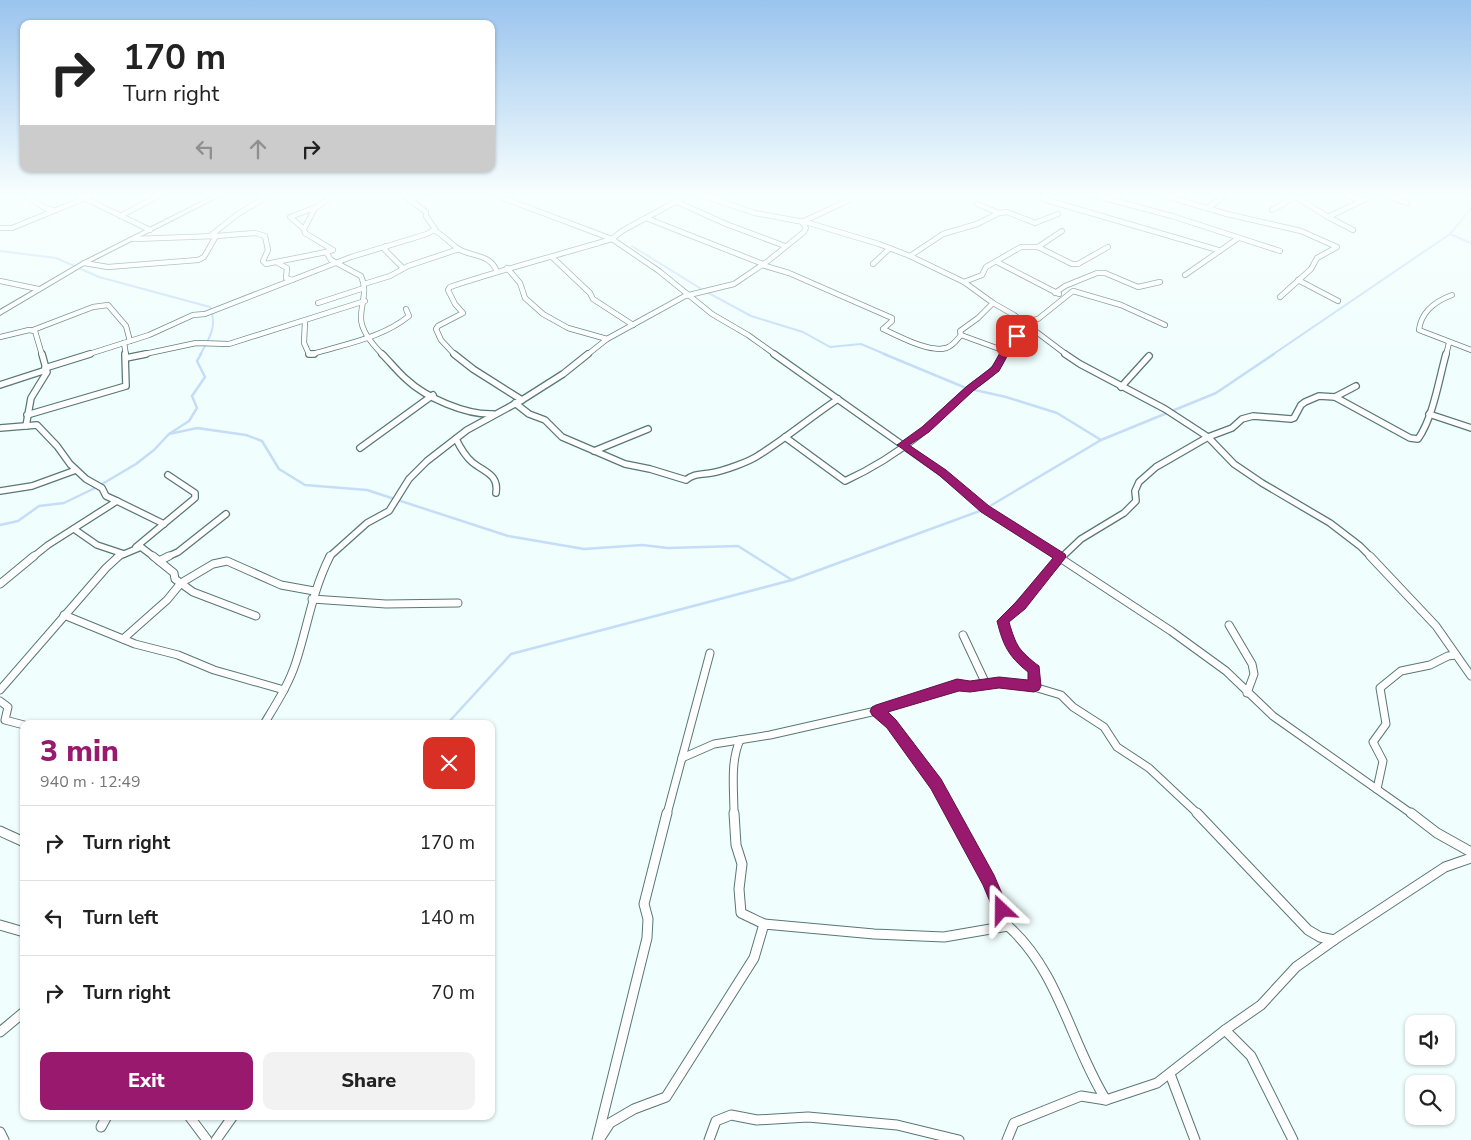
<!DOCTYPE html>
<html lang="en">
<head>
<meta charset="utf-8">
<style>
	body { margin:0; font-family:"Nunito Sans",sans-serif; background:#f2f2f2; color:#222; height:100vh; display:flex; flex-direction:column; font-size:19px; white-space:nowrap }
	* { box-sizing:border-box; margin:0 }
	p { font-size:16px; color:#767676 }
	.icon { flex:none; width:28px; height:28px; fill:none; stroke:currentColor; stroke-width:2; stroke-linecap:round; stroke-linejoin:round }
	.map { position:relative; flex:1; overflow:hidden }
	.details { position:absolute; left:20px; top:720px; width:475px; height:400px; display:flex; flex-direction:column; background:#fff; border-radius:10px; box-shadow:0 1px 4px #0004 }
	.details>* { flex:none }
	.banner { position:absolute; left:20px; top:20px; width:475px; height:152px; border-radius:10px; box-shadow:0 1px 4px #0004; background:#fff; color:#222; overflow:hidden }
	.buttons { position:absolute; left:1405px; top:1015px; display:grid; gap:10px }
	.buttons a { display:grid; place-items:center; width:50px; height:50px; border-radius:10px; background:#fff; box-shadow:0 1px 4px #0004; font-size:25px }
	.pin { position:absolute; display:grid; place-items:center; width:42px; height:42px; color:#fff; margin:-21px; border-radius:10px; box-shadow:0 2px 8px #0006 }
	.me { position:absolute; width:55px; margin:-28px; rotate:337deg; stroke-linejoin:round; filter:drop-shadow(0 0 4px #0008) }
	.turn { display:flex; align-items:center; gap:18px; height:105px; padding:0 20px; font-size:22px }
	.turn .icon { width:65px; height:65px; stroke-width:2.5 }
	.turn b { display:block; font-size:35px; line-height:42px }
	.lanes { display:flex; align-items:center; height:48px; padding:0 20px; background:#0003; justify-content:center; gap:25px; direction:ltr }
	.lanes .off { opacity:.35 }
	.round { display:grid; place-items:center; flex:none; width:52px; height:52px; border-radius:10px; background:#f2f2f2 }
	.head { display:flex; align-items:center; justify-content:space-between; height:85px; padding:0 20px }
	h1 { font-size:30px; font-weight:800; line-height:38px; color:#99196f }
	.primary-button { display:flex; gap:10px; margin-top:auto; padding:10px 20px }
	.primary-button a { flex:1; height:58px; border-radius:10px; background:#99196f; color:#fff; font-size:20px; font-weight:800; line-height:58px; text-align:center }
	.primary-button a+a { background:#f2f2f2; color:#222 }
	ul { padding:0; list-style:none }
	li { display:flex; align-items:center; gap:15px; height:75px; padding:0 20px; border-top:1px solid #e0e0e0 }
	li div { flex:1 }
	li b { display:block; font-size:19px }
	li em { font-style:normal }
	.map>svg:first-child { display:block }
</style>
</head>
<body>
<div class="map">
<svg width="1471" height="1140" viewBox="0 0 1471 1140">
	<rect width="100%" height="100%" fill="#f0fefd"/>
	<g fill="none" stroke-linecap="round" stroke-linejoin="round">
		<!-- stream-far1 -->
		<g stroke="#c6ddf8" stroke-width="2">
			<polyline points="1450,234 1471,243"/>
			<polyline points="632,246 703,290 751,316 803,332 830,347 861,344 887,355"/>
			<path d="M0 251 56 258 99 277 210 307C218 326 209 339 200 355"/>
			<polyline points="1272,355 1450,234 1471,209"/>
		</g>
		<!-- stream -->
		<g stroke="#c6ddf8" stroke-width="2.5">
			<polyline points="884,354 966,388 1006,397 1057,413 1101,440"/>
			<polyline points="169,434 197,428 246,435 262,441 279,469 305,485 367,490 508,536 584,549 642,545 668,548 738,546 792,580"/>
			<polyline points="0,525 18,521 39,506 64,503 97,487 136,464 154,450 169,434 189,421 197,408 192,396 205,377 197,361 201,354"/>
			<polyline points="447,724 511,654 792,580 985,509 1101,440 1216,393 1274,354"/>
		</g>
		<!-- street-far3 casing -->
		<g stroke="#587875" stroke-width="6">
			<g id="street-far3">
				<polyline points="78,195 150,230"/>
				<polyline points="495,195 612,239 659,271 712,314 748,335 776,355"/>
				<polyline points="700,195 755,213 809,223 879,244 910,256 964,282 993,303 1014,315 1067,355"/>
				<polyline points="1046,195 1043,199 1218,250"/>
				<polyline points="1092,195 1108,199"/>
				<polyline points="1109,195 1108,199 1172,216 1280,251"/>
				<polyline points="1162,195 1227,214 1301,231 1337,247 1317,258 1311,269 1280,297"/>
				<polyline points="1293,195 1328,217"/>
				<polyline points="1347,195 1361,201"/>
				<polyline points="1385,195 1407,203"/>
				<path d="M327 196 329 199 315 208 304 229 305 233 333 250 326 252 331 260 361 276C368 291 361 303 361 318 361 332 374 346 383 355"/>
				<polyline points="27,197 47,209 54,210"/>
				<polyline points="409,200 425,195"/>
				<polyline points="675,201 726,224 785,246"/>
				<polyline points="1208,208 1225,195"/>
				<polyline points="1272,210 1297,196"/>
				<polyline points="999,213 1007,212 1035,223 1058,214"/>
				<polyline points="120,216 160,195"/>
				<polyline points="646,218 763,264"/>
				<polyline points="0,228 12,228 93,195"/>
				<polyline points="304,229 290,217 314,208"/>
				<path d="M434 230C443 235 449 242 457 248 469 257 491 253 497 272"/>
				<polyline points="1353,230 1328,217 1374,195"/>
				<polyline points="210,236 238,214 269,195"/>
				<polyline points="216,236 255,233 265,236 268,250 263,261 266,264 326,252"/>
				<polyline points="386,246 385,250 403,268"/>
				<polyline points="1038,247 1062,231"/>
				<polyline points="910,256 943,234 977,224 999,213 977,204"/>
				<polyline points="552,257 590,293 593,299 633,325"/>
				<polyline points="997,262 1059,294"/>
				<polyline points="84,263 108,267 198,260 204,257 216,236 134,239"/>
				<polyline points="278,263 287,268 286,278 292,280"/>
				<polyline points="873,264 890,248"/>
				<path d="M762 265 789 273 892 318V321L883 329C899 336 929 353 946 348 953 346 957 340 961 335"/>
				<polyline points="507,268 520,283 525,298 543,314 568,328 607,339"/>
				<polyline points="1185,275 1237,239"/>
				<polyline points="1298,280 1338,301"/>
				<polyline points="0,281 38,289"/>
				<polyline points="964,282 982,275 986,267 1021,247 1038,247 1072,264 1078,264 1108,247"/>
				<polyline points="364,284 390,276 408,266 459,249"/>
				<polyline points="1055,293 1065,286 1097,273 1105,273 1138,287 1160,282"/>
				<path d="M1452 295C1436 301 1421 312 1419 330L1471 350"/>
				<polyline points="318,303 364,288"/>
				<path d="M305 321 304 343 309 354H313C345 344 382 338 409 316L406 309"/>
				<polyline points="1024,322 1038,319 1073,291 1121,305 1165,325"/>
				<polyline points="33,330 93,307 108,305 126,326 130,341"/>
				<polyline points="961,335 960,331 978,318 993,303"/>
				<polyline points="961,335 1005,351"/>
				<polyline points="0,337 29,330 35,331 42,355"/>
				<polyline points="124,343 126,355"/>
				<polyline points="86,355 149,335 193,315 205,314 351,257 427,234 435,229 426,216 426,212 403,195"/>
				<polyline points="140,355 196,343 229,344 365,301"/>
				<path d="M455 355 441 340 436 329 438 326 463 313 455 304 448 290 450 287C504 269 558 255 612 239L622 231 688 195"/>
				<polyline points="587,355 607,339 685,296 734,284 768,261 804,232 806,228 802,222 849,200 852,195"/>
				<polyline points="1003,355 1009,343 1027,325"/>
				<polyline points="1446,355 1449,343"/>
			</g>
		</g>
		<!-- street-far2 casing -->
		<g stroke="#587875" stroke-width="8">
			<g id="street-far2">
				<polyline points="309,354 314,354"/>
				<path d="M382 354C390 362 398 372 406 379 426 398 466 415 493 414"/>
				<polyline points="454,354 473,369 522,400"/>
				<polyline points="774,354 942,473 985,509 1059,557"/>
				<polyline points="1065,354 1080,364 1165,409 1208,437 1234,464 1262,483 1330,523 1360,546 1371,557"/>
				<polyline points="126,358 146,354"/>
				<polyline points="45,368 90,354"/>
				<polyline points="0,385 46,370"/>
				<polyline points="1121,387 1149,356"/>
				<path d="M1335 397 1410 438 1418 439C1433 418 1439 379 1446 354"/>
				<path d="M515 403 529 414 545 420 562 437 625 464 650 469 686 480C695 473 700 475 711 473 723 471 749 462 759 455 786 438 811 417 838 399"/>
				<polyline points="1429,414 1471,428"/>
				<polyline points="27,415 126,386 125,354"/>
				<polyline points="26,426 31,398 47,372 42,354"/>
				<polyline points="0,428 37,425 57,446 70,464 86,479 102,488 106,496 117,501 48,545 33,557"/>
				<path d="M785 437 845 481C871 469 897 453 919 435 936 421 951 405 967 391 984 376 994 376 1004 354"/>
				<path d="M456 439C460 447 465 456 472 462 484 472 499 474 496 493"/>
				<polyline points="360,448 433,395"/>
				<polyline points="594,451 648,429"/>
				<polyline points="0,491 32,486 76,470"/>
				<polyline points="117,501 164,524"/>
				<polyline points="74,529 97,545 124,554"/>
				<polyline points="136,547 195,498 195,493 168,475"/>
				<polyline points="117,557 141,547 154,557"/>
				<polyline points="167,557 178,552 226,514"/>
				<polyline points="329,557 367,523 389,511 409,479 427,461 467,430 522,400 563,374 588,354"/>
				<polyline points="1062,557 1081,539 1124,513 1136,501 1135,491 1139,482 1156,467 1208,437 1232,428 1242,419 1253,416 1291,419 1294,418 1301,405 1305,402 1319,396 1335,397 1356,386"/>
			</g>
		</g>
		<!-- street-far1 casing -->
		<g stroke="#587875" stroke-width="9">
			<g id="street-far1">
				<polyline points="153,556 174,573 175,579 193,592 256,616"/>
				<polyline points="1057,556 1171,631 1226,671 1273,716 1412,814"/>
				<polyline points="1370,556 1436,626 1471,676"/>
				<polyline points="159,561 169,556"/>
				<polyline points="0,584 34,556"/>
				<polyline points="312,599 386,604 458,603"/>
				<polyline points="64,615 135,644 178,655 214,670 284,690"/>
				<polyline points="1229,625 1252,664 1254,674 1247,693"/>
				<polyline points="963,635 986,684"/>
				<polyline points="123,639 167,600 181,583 213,564 227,561 281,585 314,591"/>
				<path d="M1034 687V669L1014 649 1003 621C1025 601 1042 577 1063 556"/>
				<polyline points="0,690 106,568 119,556"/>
				<polyline points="0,701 8,707 5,720 24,725"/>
				<path d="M876 711C909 738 933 778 953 814"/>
				<path d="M264 724C276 704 289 684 296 662 308 625 312 592 330 556"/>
				<polyline points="682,758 714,744 770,735 876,711 957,685 970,686 999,682 1034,687 1061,695 1073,707 1104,727 1117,747 1149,768 1198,814"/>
				<polyline points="1377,789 1383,761 1373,742 1386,724 1380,688 1401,671 1430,665 1448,656 1456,655"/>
				<polyline points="667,814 710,653"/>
				<path d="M734 814C734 790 730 762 740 740"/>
			</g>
		</g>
		<!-- street casing -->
		<g stroke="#587875" stroke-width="11">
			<g id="street">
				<polyline points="734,813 736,845 742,864 739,889 741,913 764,924"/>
				<polyline points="1197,813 1308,930 1320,937 1334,940 1445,867 1471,858"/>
				<polyline points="1411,813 1437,833 1471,852"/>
				<polyline points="0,831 24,842"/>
				<polyline points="0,925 24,932"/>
				<path d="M1008 926C1059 971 1071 1044 1106 1100L1157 1083 1225 1030 1261 1005 1296 967 1334 940"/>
				<polyline points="1225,1030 1251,1056 1293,1140"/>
				<polyline points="0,1032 24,1012"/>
				<polyline points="1170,1074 1195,1140"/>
				<polyline points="189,1116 207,1140"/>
				<polyline points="101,1127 107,1116"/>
				<polyline points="0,1132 4,1140"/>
				<polyline points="216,1140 233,1116"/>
				<polyline points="597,1140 647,938 648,919 644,904 667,813"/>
				<polyline points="599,1140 610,1123 634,1109 666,1097 754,958 764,924 874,934 944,937 1008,926 989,880 952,813"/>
				<polyline points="709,1140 716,1121 731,1115 757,1120 808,1117 897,1125 959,1140"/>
				<polyline points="1007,1140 1014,1123 1081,1096 1106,1100"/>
			</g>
		</g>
		<!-- secondary casing -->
		<g stroke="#587875" stroke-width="2">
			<polygon id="secondary" points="215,195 222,195 86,264 0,315 0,310 82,262"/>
		</g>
		<!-- street-far3 -->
		<use href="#street-far3" stroke="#fff" stroke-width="4.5"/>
		<!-- street-far2 -->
		<use href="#street-far2" stroke="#fff" stroke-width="5.5"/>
		<!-- street-far1 -->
		<use href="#street-far1" stroke="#fff" stroke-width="7"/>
		<!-- street -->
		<use href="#street" stroke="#fff" stroke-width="9"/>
		<!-- secondary -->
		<use href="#secondary" fill="#fff" fill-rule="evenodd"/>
	</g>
	<!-- sky -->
	<linearGradient id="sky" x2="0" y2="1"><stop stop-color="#9ac4ee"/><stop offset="0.55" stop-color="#f8fffe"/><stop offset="1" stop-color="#f8fffe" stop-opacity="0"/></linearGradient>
	<rect width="1471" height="355" fill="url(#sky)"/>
	<!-- route -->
	<path fill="#99196f" stroke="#631048" d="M1017 333 1021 336 1013 345 999 371 973 391 929 432 909 445 946 470 989 506 1065 554 1066 557 1025 609 1009 622C1016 646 1019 651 1039 666L1041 686 1039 690 1034 692 999 688 970 692 959 691 888 712 896 720 941 779 994 875 1009 910 1007 916 1002 918 996 916 983 885 931 789 887 728 872 715 870 711 872 707 876 705 957 679 970 681 999 677 1028 680V672C1008 656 1003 645 997 621L1016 602 1053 558 981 512 939 475 897 445 922 427 966 387 992 367 1006 342Z"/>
</svg>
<div class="buttons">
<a><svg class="icon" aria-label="sound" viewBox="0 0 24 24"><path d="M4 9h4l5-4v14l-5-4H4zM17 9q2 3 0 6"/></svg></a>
<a><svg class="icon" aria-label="search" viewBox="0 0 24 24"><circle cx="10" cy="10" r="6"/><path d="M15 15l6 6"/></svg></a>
</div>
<div class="pin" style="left:1017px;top:336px;background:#d93025"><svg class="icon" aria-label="arrive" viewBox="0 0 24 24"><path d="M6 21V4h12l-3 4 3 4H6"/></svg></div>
<svg class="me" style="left:1002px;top:910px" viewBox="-20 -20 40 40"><path d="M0-17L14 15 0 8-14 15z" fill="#99196f" stroke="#fff" stroke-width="4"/></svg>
<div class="banner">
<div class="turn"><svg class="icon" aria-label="right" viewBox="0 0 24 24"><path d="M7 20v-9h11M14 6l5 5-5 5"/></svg><div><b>170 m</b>Turn right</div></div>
<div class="lanes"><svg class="icon off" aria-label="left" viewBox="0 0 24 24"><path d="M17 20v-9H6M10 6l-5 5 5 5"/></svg><svg class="icon off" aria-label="ahead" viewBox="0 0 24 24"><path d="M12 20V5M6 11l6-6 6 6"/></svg><svg class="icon" aria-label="right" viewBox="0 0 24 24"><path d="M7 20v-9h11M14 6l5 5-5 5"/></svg></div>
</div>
<section class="details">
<div class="head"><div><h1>3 min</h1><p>940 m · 12:49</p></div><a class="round" style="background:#d93025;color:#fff"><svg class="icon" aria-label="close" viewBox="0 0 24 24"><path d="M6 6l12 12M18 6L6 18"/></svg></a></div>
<ul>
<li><svg class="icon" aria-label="right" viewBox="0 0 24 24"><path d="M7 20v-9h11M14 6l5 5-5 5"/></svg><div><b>Turn right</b></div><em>170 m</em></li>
<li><svg class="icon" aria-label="left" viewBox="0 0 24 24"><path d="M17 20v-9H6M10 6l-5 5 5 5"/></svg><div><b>Turn left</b></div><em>140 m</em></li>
<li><svg class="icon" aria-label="right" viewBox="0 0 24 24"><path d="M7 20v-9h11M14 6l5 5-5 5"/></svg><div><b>Turn right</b></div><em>70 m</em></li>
</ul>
<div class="primary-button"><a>Exit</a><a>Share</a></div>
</section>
</div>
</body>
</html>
